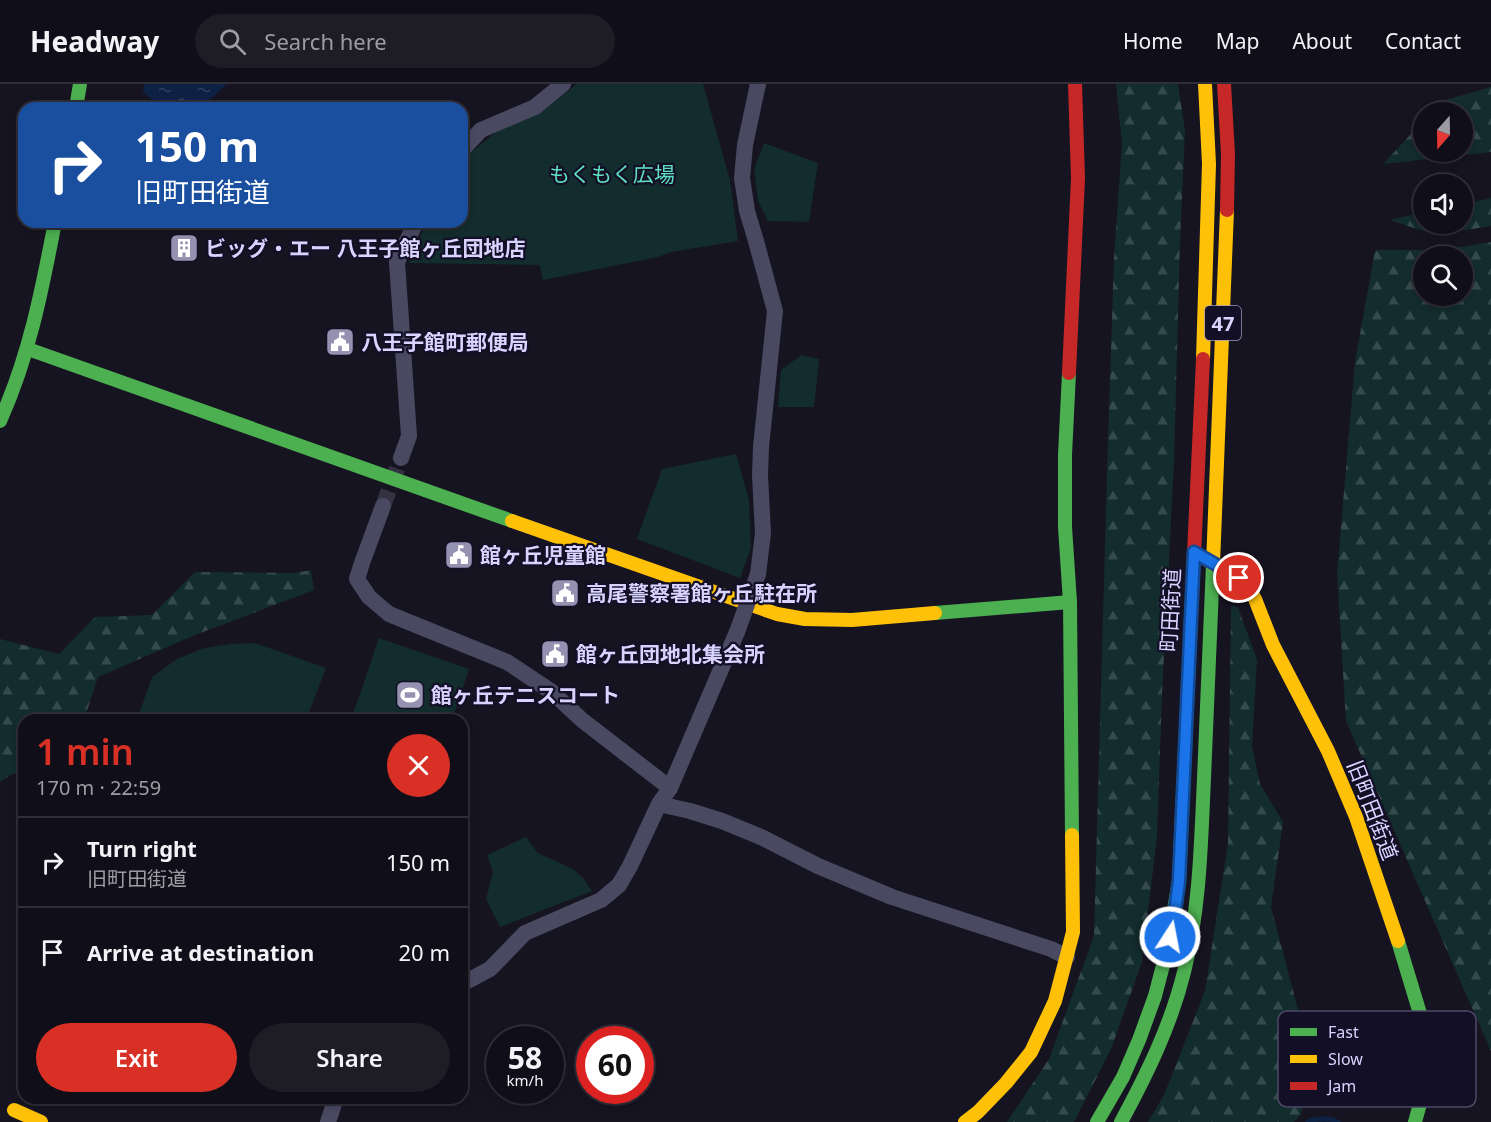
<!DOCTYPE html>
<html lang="en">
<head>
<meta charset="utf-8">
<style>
	body { margin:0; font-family:"Noto Sans","Noto Sans JP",sans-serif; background:#1e1d26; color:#f1f3f6; height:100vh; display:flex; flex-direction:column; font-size:22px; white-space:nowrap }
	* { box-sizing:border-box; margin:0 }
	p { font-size:20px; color:#9c9ca2 }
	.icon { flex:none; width:33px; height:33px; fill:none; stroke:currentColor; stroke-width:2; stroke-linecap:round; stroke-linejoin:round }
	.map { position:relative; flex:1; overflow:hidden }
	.drawer { position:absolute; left:18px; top:630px; width:450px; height:390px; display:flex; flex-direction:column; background:#100f19; border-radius:18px; box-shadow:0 3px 9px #0003,0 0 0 2px #302f38 }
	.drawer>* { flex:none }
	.hud { position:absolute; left:18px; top:18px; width:450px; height:126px; border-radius:18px; box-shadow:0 3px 9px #0003,0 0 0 2px #302f38; background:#1a4fa0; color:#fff; overflow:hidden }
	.needle { width:39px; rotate:200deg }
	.tools { position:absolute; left:1413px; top:18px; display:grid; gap:12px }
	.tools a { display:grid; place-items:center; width:60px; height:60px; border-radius:50%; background:#100f19; box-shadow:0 3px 9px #0003,0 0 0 2px #302f38; font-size:30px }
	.speed { position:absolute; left:486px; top:942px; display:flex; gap:12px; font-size:30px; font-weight:700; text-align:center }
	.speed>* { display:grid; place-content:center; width:78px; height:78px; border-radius:50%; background:#100f19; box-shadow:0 3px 9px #0003,0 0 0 2px #302f38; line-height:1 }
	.speed small { font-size:15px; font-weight:400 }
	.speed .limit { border:9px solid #d22; background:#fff; color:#111 }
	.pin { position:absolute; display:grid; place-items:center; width:51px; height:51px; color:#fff; margin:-26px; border:3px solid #fff; border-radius:50%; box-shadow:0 2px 6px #0007 }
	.me { position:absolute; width:66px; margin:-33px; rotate:11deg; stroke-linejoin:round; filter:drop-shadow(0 0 4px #0008) }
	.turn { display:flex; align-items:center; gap:21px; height:126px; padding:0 18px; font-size:27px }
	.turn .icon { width:78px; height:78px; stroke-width:2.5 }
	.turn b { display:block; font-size:42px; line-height:51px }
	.round { display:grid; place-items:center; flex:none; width:63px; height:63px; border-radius:32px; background:#1e1d26 }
	.headline { display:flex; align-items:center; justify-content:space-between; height:102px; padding:0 18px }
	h1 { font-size:36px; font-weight:600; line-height:45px; color:#d93025 }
	.button { display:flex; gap:12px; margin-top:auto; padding:12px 18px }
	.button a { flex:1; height:69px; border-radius:36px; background:#d93025; color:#fff; font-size:24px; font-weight:600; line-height:69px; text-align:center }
	.button a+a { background:#1e1d26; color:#f1f3f6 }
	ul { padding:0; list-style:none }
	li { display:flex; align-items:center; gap:18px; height:90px; padding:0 18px; border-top:2px solid #302f38 }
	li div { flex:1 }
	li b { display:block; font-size:22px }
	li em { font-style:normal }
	header { display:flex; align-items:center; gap:36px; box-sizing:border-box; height:84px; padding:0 30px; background:#100f19; border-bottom:2px solid #302f38 }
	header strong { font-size:28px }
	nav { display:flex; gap:33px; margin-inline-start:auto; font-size:21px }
	.search { width:420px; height:54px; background:#1e1d26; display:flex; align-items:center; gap:15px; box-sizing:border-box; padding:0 21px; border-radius:33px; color:#9c9ca2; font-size:22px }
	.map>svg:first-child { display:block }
</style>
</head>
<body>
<header>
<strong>Headway</strong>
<div class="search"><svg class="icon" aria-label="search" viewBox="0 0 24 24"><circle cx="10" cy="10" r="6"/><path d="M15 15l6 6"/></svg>Search here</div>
<nav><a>Home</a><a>Map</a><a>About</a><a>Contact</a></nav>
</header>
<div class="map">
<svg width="1491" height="1038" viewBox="0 0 1491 1038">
	<defs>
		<pattern id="forest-firs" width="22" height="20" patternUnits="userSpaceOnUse" patternTransform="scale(1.5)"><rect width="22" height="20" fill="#132c2d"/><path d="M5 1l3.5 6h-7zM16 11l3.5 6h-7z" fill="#354a4c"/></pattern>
		<pattern id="water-ripples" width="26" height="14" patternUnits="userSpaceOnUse" patternTransform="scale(1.5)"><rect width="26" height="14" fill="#0d2144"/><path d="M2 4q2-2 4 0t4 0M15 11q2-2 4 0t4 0" fill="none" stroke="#304060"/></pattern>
	</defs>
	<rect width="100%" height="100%" fill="#161421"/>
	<!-- forest -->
	<g fill="url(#forest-firs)" fill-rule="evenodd">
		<polygon points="1116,0 1178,0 1185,47 1180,157 1174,378 1162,611 1157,753 1142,878 1111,965 1074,1038 1007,1038 1049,975 1094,852 1107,390 1114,174 1122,59"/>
		<polygon points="1491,3 1491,68 1383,80 1423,37 1424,68 1462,68 1462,28 1431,28 1442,17"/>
		<polygon points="1491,114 1491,142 1435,151 1390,136 1423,128 1424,140 1462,140 1463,120"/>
		<path d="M1491 158V967L1346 637 1337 490 1355 278 1375 166H1442ZM1424 172H1462V212H1424Z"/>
		<polygon points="311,486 314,506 195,551 98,593 84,636 24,636 24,687 10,691 0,698 0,555 59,570 95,533 152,531 195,488 295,489"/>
		<polygon points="1231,521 1238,523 1257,576 1252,662 1260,700 1283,738 1271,823 1300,933 1316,966 1301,1030 1294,1038 1148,1038 1164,1011 1205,907 1228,759"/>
	</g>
	<!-- park -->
	<g fill="#132c2d">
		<polygon points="577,0 703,0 730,96 738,157 671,168 658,173 543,196 540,181 409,179 426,138 462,138 462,76 497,47 546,24"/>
		<polygon points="764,59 818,79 809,138 768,137 758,117 754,85"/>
		<polygon points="801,271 819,275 814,323 778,323 781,286"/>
		<polygon points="736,370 749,416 751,464 740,494 637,455 662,385"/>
		<polygon points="379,554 469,585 452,636 351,636"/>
		<polygon points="255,559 326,584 306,636 137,636 152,593 177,575 204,564 230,560"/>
		<polygon points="526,753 538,769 573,785 583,794 592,807 500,843 486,815 493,788 487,771"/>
	</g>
	<!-- water -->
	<polygon fill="url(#water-ripples)" points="144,0 227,0 200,24 162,24 143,8"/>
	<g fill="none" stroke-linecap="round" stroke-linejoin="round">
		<!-- stream -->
		<path stroke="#0d2144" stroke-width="5" d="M1308 1038C1318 1034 1328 1033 1338 1038"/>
		<!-- street-tunnel -->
		<polyline stroke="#333142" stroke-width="16" stroke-dasharray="16 8" stroke-linecap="butt" points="383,422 401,374"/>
		<!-- street -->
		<g stroke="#4a4962" stroke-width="16">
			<polyline points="462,66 481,46 535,23 563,0"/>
			<polyline points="401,374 409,352 397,178 416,138"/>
			<polyline points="383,422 362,479 357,495 369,513 389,530 507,578 552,608 582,636 670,704"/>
			<polyline points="758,490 763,449 760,391 761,363 775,227 756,157 747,127 742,94 745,61 758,0"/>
			<polyline points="659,720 690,727 722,737 761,753 818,782 892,813 1051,865 1067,873"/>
			<polyline points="462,900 490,885 525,849 601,816 619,801 630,782 659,720 670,704 737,548"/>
			<polyline points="328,1038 336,1014"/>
		</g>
		<!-- fast -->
		<g stroke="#4caf50" stroke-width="14">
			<polyline points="76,24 80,0"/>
			<polyline points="28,265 512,437"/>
			<polyline points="1069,289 1065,371 1065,443 1070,518 1072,751"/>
			<path d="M0 337C29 273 42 206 55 138"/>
			<polyline points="935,529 1070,518"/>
			<polyline points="1398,857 1425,946 1425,993 1423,1009 1415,1038"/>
			<polyline points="1097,1038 1123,993 1139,956 1155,912 1167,866 1179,797 1186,644"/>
			<path d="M1121 1038C1147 990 1171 941 1184 888 1200 824 1201 759 1204 694 1207 622 1210 551 1213 480"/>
		</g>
		<!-- slow -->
		<g stroke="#ffc107" stroke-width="14">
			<polyline points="1203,275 1209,80 1205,0"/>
			<polyline points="512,437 777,530 805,535 852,536 935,529"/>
			<polyline points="1199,471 1242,497 1249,504 1255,515 1273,561 1328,667 1356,733 1398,857"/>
			<polyline points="1213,480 1227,126"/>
			<polyline points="14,1026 41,1038"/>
			<polyline points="965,1038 978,1028 1006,999 1031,968 1055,917 1073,848 1072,751"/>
		</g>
		<!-- jam -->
		<g stroke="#c62828" stroke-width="14">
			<polyline points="1224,0 1228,70 1227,126"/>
			<polyline points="1069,289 1078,94 1075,0"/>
			<polyline points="1186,644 1203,275"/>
		</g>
		<!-- street-bridge -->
		<polyline stroke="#4a4962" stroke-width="16" points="737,548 758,490"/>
	</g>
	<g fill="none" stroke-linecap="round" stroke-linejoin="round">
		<!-- route casing -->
		<g stroke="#114b97" stroke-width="15">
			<polyline id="route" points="1170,853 1174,835 1179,797 1194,468 1239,494"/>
		</g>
		<!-- route -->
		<use href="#route" stroke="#1a73e8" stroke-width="10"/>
	</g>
	<!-- icons -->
	<defs>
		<g id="building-square" transform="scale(1.5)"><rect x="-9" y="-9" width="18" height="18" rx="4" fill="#9591b1" stroke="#130f26"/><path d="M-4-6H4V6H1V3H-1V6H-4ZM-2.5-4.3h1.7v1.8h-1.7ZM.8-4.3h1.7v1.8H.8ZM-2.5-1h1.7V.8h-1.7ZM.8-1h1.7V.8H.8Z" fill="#fff"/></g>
		<g id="civic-square" transform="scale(1.5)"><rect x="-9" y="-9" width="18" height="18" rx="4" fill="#9591b1" stroke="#130f26"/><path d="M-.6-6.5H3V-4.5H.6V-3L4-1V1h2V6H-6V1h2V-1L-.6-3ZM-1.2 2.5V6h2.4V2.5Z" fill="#fff"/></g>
		<g id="stadium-square" transform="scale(1.5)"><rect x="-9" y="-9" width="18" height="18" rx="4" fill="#9591b1" stroke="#130f26"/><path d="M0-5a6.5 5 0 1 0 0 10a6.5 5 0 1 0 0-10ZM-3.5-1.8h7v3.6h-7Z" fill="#fff"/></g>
	</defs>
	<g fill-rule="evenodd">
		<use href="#building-square" x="184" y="164"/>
		<use href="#civic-square" x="340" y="258"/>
		<use href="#civic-square" x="459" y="471"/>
		<use href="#civic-square" x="565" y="509"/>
		<use href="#civic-square" x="555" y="570"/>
		<use href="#stadium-square" x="410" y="611"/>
	</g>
	<g text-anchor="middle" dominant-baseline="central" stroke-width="4.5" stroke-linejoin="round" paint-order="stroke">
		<!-- shield labels -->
		<rect fill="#130f26" stroke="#9e99be" stroke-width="1.5" x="1205" y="222" width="36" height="34" rx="4.5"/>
		<g font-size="20" font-weight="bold" fill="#d9d4ff">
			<text x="1223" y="239">47</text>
		</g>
		<!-- park labels -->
		<g font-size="21" fill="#5fe0c0" stroke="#130f26">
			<text x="612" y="90">もくもく広場</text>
		</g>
		<!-- poi labels -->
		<g font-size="21" font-weight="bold" fill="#d9d4ff" stroke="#130f26" text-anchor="start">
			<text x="205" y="164">ビッグ・エー 八王子館ヶ丘団地店</text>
			<text x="361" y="258">八王子館町郵便局</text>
			<text x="480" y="471">館ヶ丘児童館</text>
			<text x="586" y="509">高尾警察署館ヶ丘駐在所</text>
			<text x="576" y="570">館ヶ丘団地北集会所</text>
			<text x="431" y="611">館ヶ丘テニスコート</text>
		</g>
		<!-- street labels -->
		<g font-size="21" fill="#d9d4ff" stroke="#130f26">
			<text transform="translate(1170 526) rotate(-87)">町田街道</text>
			<text transform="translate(1373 726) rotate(69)">旧町田街道</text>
		</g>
	</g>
	<!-- legend -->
	<rect x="1278" y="927" width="198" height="96" rx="9" fill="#130f26" stroke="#4e4a67" stroke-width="1.5"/>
	<rect x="1290" y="944" width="27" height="8" fill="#4caf50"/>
	<rect x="1290" y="971" width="27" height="8" fill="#ffc107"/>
	<rect x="1290" y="998" width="27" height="8" fill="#c62828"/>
	<g font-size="16" fill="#d9d4ff">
		<text x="1328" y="954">Fast</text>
		<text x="1328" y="981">Slow</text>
		<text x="1328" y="1008">Jam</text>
	</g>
</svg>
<div class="tools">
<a><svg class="needle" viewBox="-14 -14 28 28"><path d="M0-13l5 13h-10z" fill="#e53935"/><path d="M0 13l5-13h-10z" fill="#9c9ca2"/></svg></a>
<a><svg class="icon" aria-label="sound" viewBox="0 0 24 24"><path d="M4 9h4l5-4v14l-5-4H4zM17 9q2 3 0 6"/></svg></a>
<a><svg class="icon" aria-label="search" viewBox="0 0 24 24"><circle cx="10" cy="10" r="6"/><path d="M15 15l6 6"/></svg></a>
</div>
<div class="speed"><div>58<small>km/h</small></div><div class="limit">60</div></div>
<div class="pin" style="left:1239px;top:494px;background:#d93025"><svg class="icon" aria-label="arrive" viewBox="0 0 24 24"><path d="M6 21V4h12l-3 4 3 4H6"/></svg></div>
<svg class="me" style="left:1170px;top:853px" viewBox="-20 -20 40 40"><circle r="17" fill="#1a73e8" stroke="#fff" stroke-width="3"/><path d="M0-11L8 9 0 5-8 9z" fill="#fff"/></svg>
<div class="hud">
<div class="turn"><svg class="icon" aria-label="right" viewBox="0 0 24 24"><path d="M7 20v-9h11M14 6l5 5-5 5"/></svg><div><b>150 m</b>旧町田街道</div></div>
</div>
<section class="drawer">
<div class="headline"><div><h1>1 min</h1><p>170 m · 22:59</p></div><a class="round" style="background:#d93025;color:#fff"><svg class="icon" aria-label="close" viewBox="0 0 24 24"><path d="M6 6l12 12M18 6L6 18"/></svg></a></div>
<ul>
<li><svg class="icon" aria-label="right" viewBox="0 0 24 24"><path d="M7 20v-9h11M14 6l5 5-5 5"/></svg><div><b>Turn right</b><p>旧町田街道</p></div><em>150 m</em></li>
<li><svg class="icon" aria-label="arrive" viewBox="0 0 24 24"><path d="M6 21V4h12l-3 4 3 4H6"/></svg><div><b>Arrive at destination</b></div><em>20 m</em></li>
</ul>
<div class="button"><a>Exit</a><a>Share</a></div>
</section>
</div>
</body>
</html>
